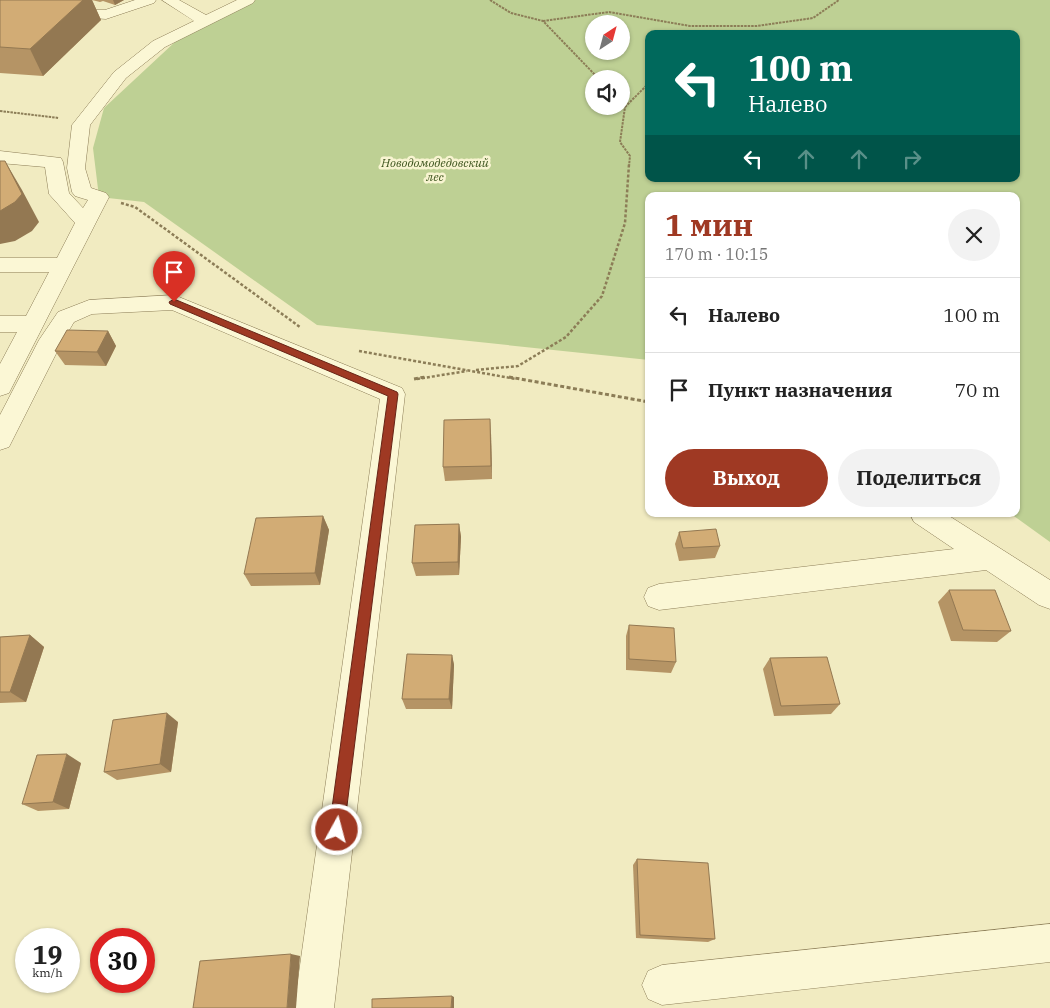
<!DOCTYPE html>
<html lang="ru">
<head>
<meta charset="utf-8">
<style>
	body { margin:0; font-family:"IBM Plex Serif",serif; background:#f2f2f2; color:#222; height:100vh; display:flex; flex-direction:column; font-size:19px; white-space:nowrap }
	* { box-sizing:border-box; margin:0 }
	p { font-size:16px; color:#767676 }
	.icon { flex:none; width:28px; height:28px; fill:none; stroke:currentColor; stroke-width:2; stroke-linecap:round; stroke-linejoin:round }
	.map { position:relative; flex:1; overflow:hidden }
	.side { position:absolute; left:645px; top:192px; width:375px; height:325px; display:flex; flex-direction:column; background:#fff; border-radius:10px; box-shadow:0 1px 4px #0004 }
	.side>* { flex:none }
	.top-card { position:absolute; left:645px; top:30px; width:375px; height:152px; border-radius:10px; box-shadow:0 1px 4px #0004; background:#00695c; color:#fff; overflow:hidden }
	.needle { width:32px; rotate:36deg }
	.tools { position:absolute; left:585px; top:15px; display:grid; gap:10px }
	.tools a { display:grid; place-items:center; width:45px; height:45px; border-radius:50%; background:#fff; box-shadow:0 1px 4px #0004; font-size:25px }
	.speed { position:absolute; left:15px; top:928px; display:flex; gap:10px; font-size:25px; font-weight:700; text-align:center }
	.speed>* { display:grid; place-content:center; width:65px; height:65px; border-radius:50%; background:#fff; box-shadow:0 1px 4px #0004; line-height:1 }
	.speed small { font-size:12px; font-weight:400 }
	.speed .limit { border:8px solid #d22; background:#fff; color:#111 }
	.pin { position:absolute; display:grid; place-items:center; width:42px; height:42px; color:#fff; margin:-51px -21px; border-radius:50% 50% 50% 0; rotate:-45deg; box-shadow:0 0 5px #0007 }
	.pin .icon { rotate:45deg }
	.me { position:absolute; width:55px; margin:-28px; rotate:7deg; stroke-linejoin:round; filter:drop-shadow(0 0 4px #0008) }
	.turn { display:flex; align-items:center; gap:18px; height:105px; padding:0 20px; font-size:22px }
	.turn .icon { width:65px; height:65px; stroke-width:2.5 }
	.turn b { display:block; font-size:35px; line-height:42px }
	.lanes { display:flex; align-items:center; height:48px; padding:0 20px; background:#0003; justify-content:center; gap:25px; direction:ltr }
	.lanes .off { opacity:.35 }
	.round { display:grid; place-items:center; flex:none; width:52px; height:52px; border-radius:26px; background:#f2f2f2 }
	.headline { display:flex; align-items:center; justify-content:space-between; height:85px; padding:0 20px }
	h1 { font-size:30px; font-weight:700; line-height:38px; color:#9f3923 }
	.action { display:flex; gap:10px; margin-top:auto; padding:10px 20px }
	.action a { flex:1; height:58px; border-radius:30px; background:#9f3923; color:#fff; font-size:20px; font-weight:700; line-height:58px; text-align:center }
	.action a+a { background:#f2f2f2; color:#222 }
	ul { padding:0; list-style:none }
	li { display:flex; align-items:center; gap:15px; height:75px; padding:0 20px; border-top:1px solid #e0e0e0 }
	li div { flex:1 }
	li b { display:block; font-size:19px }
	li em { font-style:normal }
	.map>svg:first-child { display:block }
</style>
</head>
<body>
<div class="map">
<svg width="1050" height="1008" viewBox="0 0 1050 1008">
	<rect width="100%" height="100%" fill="#f1ebc1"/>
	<!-- green -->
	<path fill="#bed094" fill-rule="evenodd" d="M252 0H1050V542L1011 514H1016V196H649V360L317 325 144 202 99 197 93 148 104 108 176 41ZM594 24H621V51H594ZM649 34H1016V179H649ZM594 79H621V106H594Z"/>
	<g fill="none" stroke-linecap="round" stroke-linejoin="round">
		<!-- minor casing -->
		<g stroke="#8c7d57" stroke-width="1">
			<g id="minor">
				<polygon points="48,0 67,0 88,10 105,10 135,0 156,0 154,3 106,19 80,17"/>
				<polygon points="162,0 179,0 206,15 237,0 255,0 253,3 165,47 126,78 90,125 85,168 91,188 106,193 109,197 12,387 9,393 0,396 0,364 17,332 0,332 0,316 26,316 49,272 0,272 0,258 57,258 75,223 49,194 45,167 0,163 0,151 61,158 63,162 69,193 83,208 88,200 75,196 72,192 67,168 72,125 114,72 153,41 194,21"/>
				<polygon points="174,295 402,388 405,394 334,1008 294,1008 380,399 172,310 92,314 74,322 62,342 9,447 0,450 0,415 39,340 58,312 89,300"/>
				<polygon points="910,514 946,514 1050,580 1050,609 1039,605 986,570 659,610 648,606 644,597 648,588 659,584 954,549 914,522"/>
				<polygon points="1050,924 1050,962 662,1005 648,999 642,985 648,971 662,965"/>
			</g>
		</g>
		<!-- path-far2 -->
		<g stroke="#8c7d57" stroke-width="2" stroke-dasharray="2.5 1" stroke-linecap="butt">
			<polyline points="490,0 511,13 543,21 599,79"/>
			<polyline points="543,21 609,12 690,26 757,26 813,18 839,0"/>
			<polyline points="705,34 707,32"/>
			<polyline points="621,103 625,107 620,142 630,156 629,166"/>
			<polyline points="625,107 649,83"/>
			<polyline points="0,111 59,118"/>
		</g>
		<!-- path-far1 -->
		<g stroke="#8c7d57" stroke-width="2.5" stroke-dasharray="3 2" stroke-linecap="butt">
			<polyline points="121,203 135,207 300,327"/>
			<polyline points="359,351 516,379"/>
			<polyline points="476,370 518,366 566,337 602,296 625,223 629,164"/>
			<polyline points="417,379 467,371"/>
		</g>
		<!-- path -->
		<g stroke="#8c7d57" stroke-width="3" stroke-dasharray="4 2.5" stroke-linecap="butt">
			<polyline points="509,377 649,402"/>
			<polyline points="414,379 425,377"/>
		</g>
		<!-- minor -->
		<use href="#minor" fill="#fbf7d5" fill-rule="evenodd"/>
	</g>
	<!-- wall -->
	<g fill="#b59465">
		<polygon points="0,0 124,0 115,5 103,1 100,2 92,0 101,20 43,76 0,73"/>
		<polygon points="108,331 116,346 106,366 65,365 55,351"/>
		<polygon points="491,433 492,479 445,481 443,467"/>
		<polygon points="323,516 329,530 320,585 251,586 244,574"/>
		<polygon points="459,524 461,537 459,575 416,576 412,563"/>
		<polygon points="679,532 720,546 715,558 679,561 675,544"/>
		<polygon points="949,590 1011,631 997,642 951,641 938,602"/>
		<polygon points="629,625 676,662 671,673 626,670 626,636"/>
		<polygon points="30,635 44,647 26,702 0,703 0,637"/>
		<polygon points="452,655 454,665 452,709 406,709 402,699"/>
		<polygon points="770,658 840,704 831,714 774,716 763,669"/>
		<polygon points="178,722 171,772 117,780 104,772"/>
		<polygon points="81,763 69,809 38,811 22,804"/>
		<polygon points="637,859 715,939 708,942 636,938 633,865"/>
	</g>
	<!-- shaded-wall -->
	<g fill="#937852">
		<polygon points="83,0 92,0 101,20 43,76 30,49"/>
		<polygon points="113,0 124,0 115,5"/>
		<polygon points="5,161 22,190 39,222 32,231 15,241 0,244 0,211"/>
		<polygon points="108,331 116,346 106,366 97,352"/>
		<polygon points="490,419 491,433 492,479 491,466"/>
		<polygon points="323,516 329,530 320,585 315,573"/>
		<polygon points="459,524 461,537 459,575 458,562"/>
		<polygon points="30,635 44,647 26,702 10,692"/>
		<polygon points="452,655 454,665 452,709 449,699"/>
		<polygon points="167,713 178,722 171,772 160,764"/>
		<polygon points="67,754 81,763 69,809 53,802"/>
		<polygon points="291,954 300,956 296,1008 287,1008"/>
		<polygon points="452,996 454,997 454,1008 451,1008"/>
	</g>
	<!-- building -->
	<g fill="#d2ac75" stroke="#937852">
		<polygon points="0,0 83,0 30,49 0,47"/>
		<polygon points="0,161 5,161 22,194 15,202 0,211"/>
		<polygon points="67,330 108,331 97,352 55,351"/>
		<polygon points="490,419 491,466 443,467 444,420"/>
		<polygon points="323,516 315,573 244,574 256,518"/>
		<polygon points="459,524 458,562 412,563 415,525"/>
		<polygon points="716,529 720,546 683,548 679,532"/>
		<polygon points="949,590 995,590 1011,631 963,630"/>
		<polygon points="629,625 674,628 676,662 629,659"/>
		<polygon points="30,635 10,692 0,692 0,637"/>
		<polygon points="407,654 452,655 449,699 402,699"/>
		<polygon points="827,657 840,704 781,706 770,658"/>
		<polygon points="167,713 160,764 104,772 113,720"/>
		<polygon points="67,754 53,802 22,804 37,755"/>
		<polygon points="637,859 708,863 715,939 640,935"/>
		<polygon points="291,954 287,1008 193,1008 200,961"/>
		<polygon points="452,996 451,1008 372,1008 372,999"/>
	</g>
	<!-- route -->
	<polygon fill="#9f3923" stroke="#672517" points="174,299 397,392 398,394 344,830 342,835 337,837 332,835 329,830 388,396 170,304 169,302"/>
	<g text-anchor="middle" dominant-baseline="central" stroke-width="5" stroke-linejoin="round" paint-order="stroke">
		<!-- far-park labels -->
		<g font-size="12" font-style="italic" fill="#415822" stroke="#f8f4d1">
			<text x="435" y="162">Новодомодедовский<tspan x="435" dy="14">лес</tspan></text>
		</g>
	</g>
</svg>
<div class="tools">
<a><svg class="needle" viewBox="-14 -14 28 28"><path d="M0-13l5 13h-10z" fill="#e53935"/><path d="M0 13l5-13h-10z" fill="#767676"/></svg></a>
<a><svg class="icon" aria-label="sound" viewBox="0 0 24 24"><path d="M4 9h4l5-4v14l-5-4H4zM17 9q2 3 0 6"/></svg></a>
</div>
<div class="speed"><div>19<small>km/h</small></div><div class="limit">30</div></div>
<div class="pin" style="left:174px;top:302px;background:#d93025"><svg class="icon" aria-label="arrive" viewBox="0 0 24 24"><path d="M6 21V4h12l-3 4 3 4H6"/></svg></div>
<svg class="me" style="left:337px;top:830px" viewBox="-20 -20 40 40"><circle r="17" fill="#9f3923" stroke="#fff" stroke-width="3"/><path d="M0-11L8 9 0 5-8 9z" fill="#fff"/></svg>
<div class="top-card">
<div class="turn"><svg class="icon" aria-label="left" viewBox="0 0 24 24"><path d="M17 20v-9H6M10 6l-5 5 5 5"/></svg><div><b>100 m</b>Налево</div></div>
<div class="lanes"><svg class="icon" aria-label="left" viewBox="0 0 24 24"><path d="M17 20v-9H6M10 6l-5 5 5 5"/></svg><svg class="icon off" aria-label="ahead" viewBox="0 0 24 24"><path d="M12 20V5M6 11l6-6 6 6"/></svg><svg class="icon off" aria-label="ahead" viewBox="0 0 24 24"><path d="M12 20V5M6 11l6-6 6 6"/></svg><svg class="icon off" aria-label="right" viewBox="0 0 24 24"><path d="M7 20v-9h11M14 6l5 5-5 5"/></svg></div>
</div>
<section class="side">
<div class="headline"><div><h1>1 мин</h1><p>170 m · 10:15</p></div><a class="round"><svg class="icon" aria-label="close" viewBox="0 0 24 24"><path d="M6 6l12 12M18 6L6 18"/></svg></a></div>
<ul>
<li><svg class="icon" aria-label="left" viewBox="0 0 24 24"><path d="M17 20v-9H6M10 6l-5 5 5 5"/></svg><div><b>Налево</b></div><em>100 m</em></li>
<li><svg class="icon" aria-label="arrive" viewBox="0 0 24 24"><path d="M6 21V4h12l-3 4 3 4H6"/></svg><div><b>Пункт назначения</b></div><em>70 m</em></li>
</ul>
<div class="action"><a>Выход</a><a>Поделиться</a></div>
</section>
</div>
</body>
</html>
